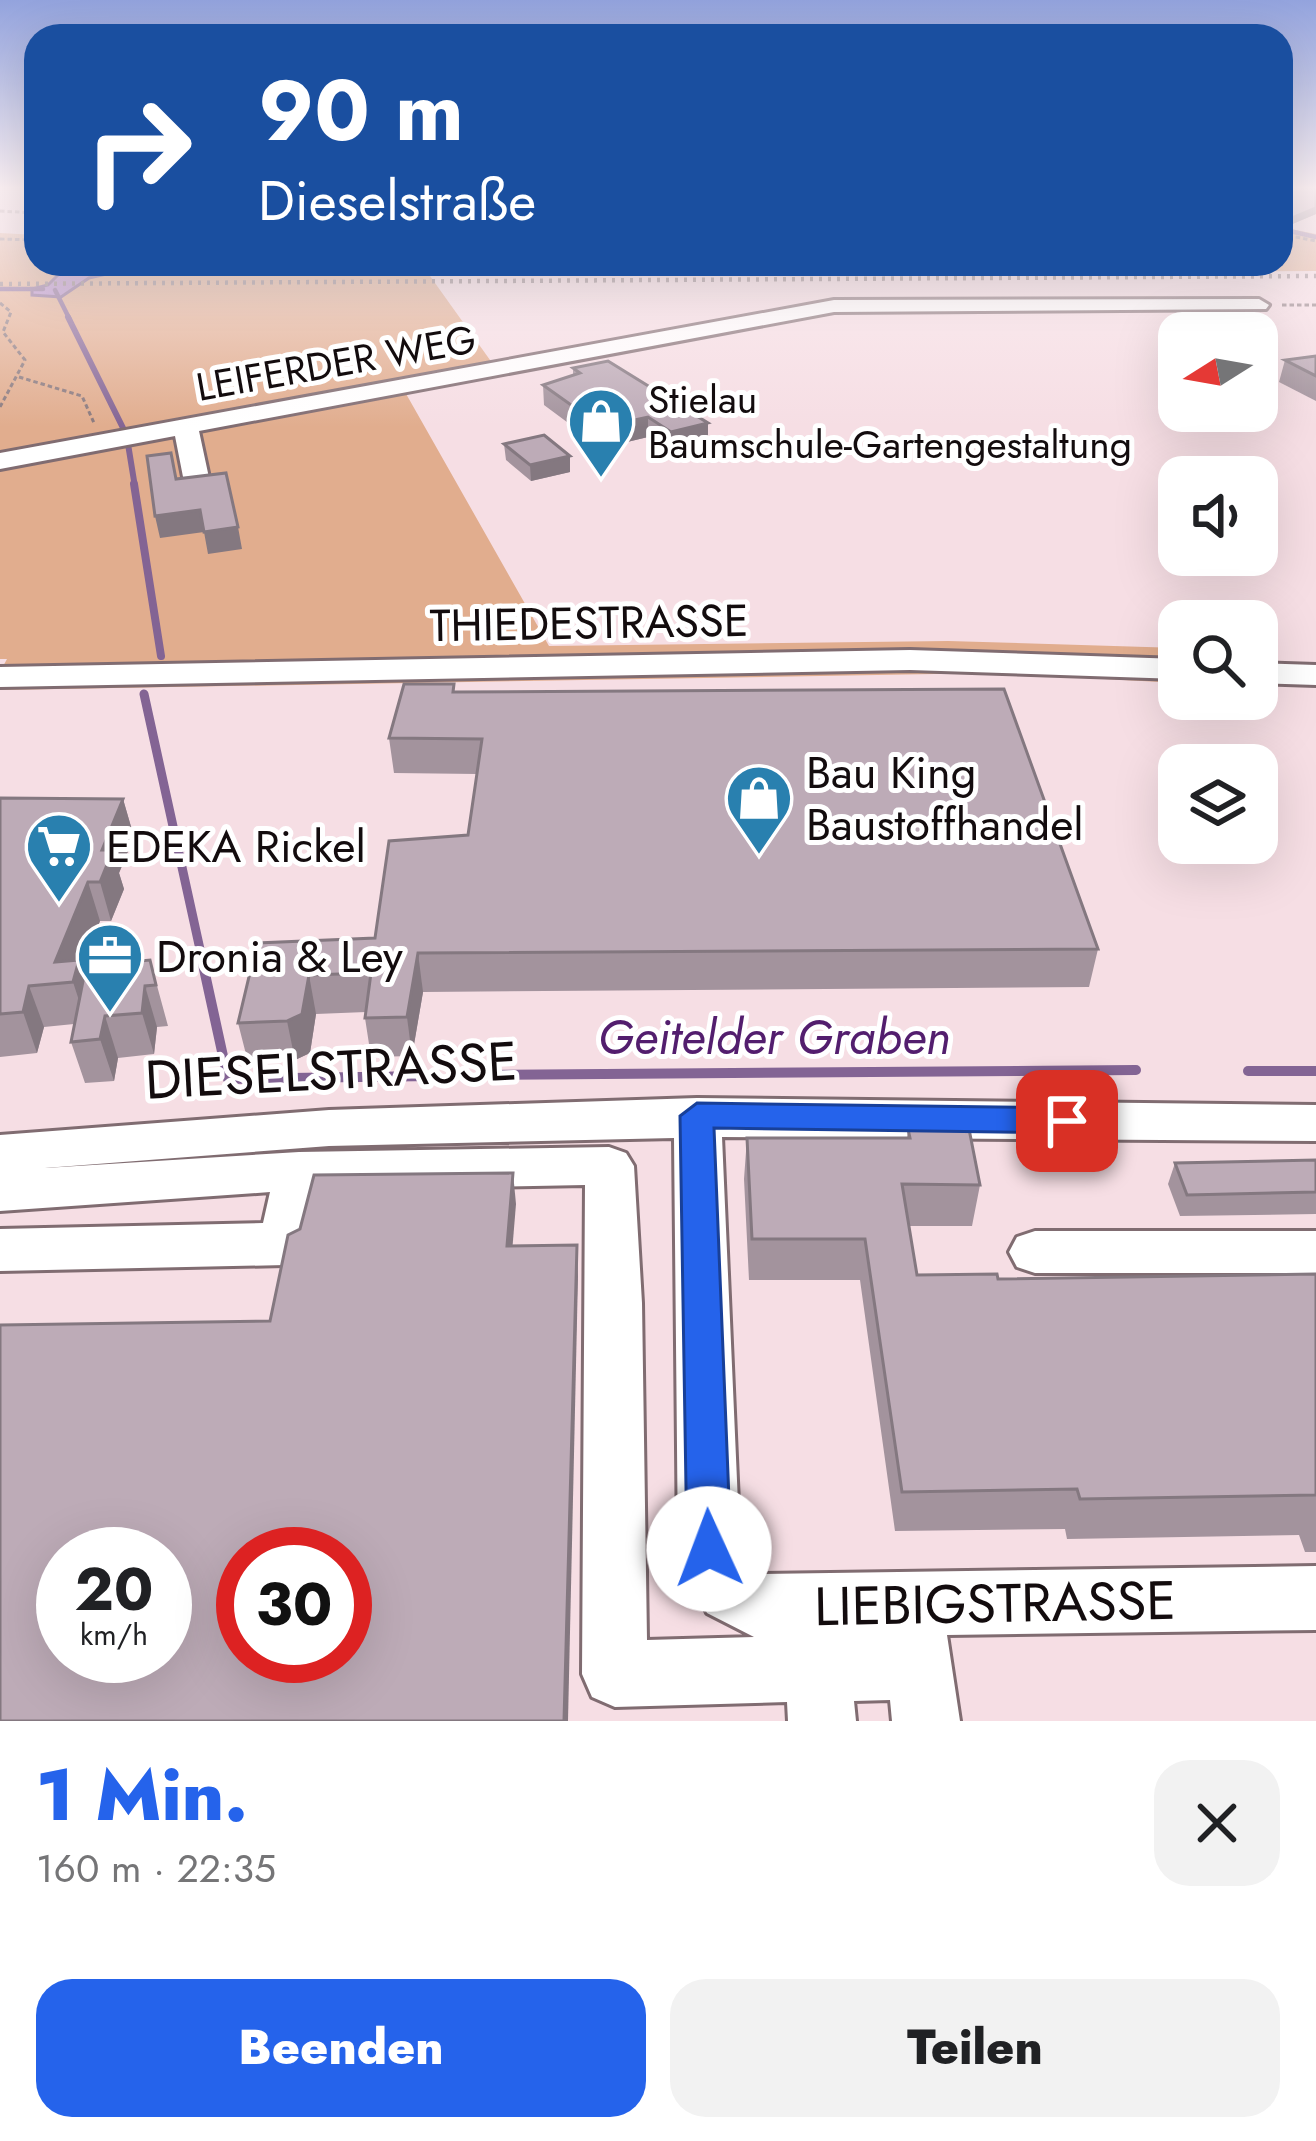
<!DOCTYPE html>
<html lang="de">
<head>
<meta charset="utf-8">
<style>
	body { margin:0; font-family:Jost,sans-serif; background:#f2f2f2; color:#202124; height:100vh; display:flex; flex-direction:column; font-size:45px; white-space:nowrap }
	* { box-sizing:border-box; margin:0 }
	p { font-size:39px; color:#757577 }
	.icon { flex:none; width:66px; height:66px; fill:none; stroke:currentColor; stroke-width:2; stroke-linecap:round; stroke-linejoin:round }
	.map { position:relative; height:1721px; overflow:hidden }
	.drawer { display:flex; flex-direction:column; background:#fff; flex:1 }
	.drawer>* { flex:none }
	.top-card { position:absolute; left:24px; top:24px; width:1269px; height:252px; border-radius:36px; box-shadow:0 12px 48px #0002; background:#1a4fa0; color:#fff; overflow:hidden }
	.needle { width:78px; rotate:259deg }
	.controls { position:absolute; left:1158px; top:312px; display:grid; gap:24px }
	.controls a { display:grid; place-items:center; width:120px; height:120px; border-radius:24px; background:#fff; box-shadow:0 12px 48px #0002; font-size:60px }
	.speed { position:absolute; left:36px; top:1527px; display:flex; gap:24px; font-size:60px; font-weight:700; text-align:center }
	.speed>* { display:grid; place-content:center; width:156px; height:156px; border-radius:50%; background:#fff; box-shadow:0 12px 48px #0002; line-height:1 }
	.speed small { font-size:30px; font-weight:400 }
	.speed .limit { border:18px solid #d22; background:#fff; color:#111 }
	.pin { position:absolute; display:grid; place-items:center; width:102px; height:102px; color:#fff; margin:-51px; border-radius:24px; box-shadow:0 6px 18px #0006 }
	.me { position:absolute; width:132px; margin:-66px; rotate:358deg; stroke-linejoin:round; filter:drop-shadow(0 0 9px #0008) }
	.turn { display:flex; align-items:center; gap:42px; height:252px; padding:0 36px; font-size:54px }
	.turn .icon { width:156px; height:156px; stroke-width:2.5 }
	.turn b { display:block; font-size:84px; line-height:102px }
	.round { display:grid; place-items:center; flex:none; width:126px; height:126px; border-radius:36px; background:#f2f2f2 }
	.head { display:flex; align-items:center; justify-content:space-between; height:204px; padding:0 36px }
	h1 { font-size:72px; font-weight:800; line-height:90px; color:#2563eb }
	.action { display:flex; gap:24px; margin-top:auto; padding:24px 36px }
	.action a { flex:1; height:138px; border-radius:36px; background:#2563eb; color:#fff; font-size:48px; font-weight:800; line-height:138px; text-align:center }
	.action a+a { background:#f2f2f2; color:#202124 }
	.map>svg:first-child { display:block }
</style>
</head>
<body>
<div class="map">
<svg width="1316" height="1721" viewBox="0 0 1316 1721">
	<rect width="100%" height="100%" fill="#f6dee4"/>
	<!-- green -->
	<polygon fill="#e1ad8e" points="1281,227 1316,234 1316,271 430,276 500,374 405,392 549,646 948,641 1179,648 1179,683 992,673 0,690 0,672 7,659 0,659 0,233 36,235 36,264 1281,264"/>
	<!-- water -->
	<polygon fill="#b38acd" stroke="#836494" stroke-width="3" points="69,264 150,264 89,278 61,297 32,295 32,289 48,285"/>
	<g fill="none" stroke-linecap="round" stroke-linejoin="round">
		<!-- stream-far4 -->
		<g stroke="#836494" stroke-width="4.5">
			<polyline points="1281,229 1316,237"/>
			<polyline points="0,289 43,289"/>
			<polyline points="55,290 70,320"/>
		</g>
		<!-- stream-far3 -->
		<g stroke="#836494" stroke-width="6">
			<polyline points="68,317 126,434"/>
			<polyline points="128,444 135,487"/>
		</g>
		<!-- stream-far2 -->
		<polyline stroke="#836494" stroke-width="8" points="134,484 161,656"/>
		<!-- stream-far1 -->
		<polyline stroke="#836494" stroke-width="9" points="144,694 203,963"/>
		<!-- stream -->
		<g stroke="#836494" stroke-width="10">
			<polyline points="202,960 228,1079 432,1076"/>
			<polyline points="1248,1071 1316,1071"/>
			<polyline points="484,1075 1136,1070"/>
		</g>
		<!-- minor casing -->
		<g stroke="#806c71" stroke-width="6">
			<g id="minor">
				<polygon points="1259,299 1269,305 1266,309 834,312 199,431 211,487 198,495 185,487 175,436 0,469 0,453 834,300"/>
				<polygon points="910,650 1179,659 1179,679 910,670 0,687 0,667"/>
				<polygon points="1257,663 1316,665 1316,685 1257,683"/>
				<path d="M697 1098 1316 1105V1141L722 1137 740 1549 759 1574 1316 1566V1630L947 1635 960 1721H892L890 1700 854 1701 856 1721H788L787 1702 615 1707 592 1697 582 1674 585 1185 320 1190 303 1259 285 1265 0 1271V1229L263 1223 270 1192 0 1211V1135L329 1110ZM674 1138 678 1549 707 1613 754 1637 647 1640 642 1303 634 1166 626 1153 609 1147 299 1152 45 1168 329 1146Z"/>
				<polygon points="1035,1231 1316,1231 1316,1273 1035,1273 1017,1267 1009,1252 1017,1237"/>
			</g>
		</g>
		<!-- path -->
		<g stroke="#89797d" stroke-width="3" stroke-dasharray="4.5 3" stroke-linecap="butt">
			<polyline points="0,211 36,213"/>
			<polyline points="1281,234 1316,241"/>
			<polyline points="0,239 36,240"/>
			<polyline points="0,303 11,312 3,332 25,360 0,407"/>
			<polyline points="1282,305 1316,305"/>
			<polyline points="19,377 82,396 94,423"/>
		</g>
		<!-- minor -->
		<use href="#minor" fill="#fff" fill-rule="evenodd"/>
		<!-- rail -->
		<polyline stroke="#8e7e82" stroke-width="4.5" stroke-dasharray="3 6" stroke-linecap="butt" points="0,284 1316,276"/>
	</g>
	<!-- wall -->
	<g fill="#a3939d">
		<polygon points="1281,186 1316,186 1316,214 1290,225 1281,223"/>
		<polygon points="1316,356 1316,401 1279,382 1285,360"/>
		<polygon points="573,368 708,423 708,444 671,453 648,437 602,448 544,405 543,385 573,375"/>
		<polygon points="504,444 570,472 531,481 506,460"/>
		<polygon points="455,692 1098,949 1089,987 423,992 412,1056 371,1057 365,1018 366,1012 316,1014 310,1053 295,1060 248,1062 238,1023 257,943 375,938 468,835 477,774 394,773 389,738"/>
		<polygon points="0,798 123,799 134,837 119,873 124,889 111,921 100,921 81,969 84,978 150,960 168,1026 157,1027 154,1054 118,1058 114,1081 85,1083 71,1042 74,1024 44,1027 37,1053 0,1057"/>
		<polygon points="908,1129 980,1185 972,1226 909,1226 917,1275 998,1279 1316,1274 1316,1552 1305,1552 1299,1535 1067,1539 1065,1529 895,1531 860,1280 749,1280 744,1179 747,1138 907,1138"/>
		<polygon points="1316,1160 1316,1214 1180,1216 1168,1184 1175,1163"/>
	</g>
	<!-- shaded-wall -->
	<g fill="#847880">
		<polygon points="1316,208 1316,214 1290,225 1292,218"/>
		<polygon points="648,417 648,437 602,448 602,427"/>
		<polygon points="708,423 708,444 671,453 671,432"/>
		<polygon points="570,456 570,472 531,481 530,465"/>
		<polygon points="200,510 238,527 242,549 208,554 204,532 160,538 155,516"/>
		<polygon points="123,799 134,837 119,873 124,889 111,921 100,882 102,850"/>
		<polygon points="88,882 100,921 81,969 91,1000 86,1022 73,982 55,962"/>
		<polygon points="418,953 423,992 412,1056 407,1017"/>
		<polygon points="309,975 316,1014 310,1053 295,1060 287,1021"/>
		<polygon points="29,986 44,1027 37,1053 23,1012"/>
		<polygon points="145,986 157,1027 154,1054 142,1013"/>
		<polygon points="105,1016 118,1058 114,1081 100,1039"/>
		<polygon points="513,1173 516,1204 510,1277 507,1246"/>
		<polygon points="577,1245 578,1276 568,1721 564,1721"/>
	</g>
	<!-- building -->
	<g fill="#bdabb7" stroke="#847880" stroke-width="3" fill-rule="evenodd">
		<polygon points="1281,186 1316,186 1316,208 1292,218 1281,215"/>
		<polygon points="1316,356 1316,376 1285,360"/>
		<polygon points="608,361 708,423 671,432 648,417 602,427 543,385 580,373 573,368"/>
		<polygon points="544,435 570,456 530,465 504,444"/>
		<polygon points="171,453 176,479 226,473 238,527 204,532 200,510 155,516 147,456"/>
		<polygon points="404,684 454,684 453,692 1004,689 1098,949 418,953 407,1017 365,1018 371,973 309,975 302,1014 287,1021 238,1023 257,943 375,938 389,841 468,835 482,739 389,738"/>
		<polygon points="0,798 123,799 102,850 113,850 100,882 88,882 55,962 79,960 73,982 29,986 23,1012 0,1014"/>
		<polygon points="150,960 156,985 145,986 142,1013 105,1016 100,1039 71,1042 86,966"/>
		<polygon points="908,1129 969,1129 980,1185 902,1184 917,1275 997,1274 998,1279 1316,1274 1316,1495 1080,1499 1077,1489 902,1492 865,1239 752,1239 747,1138 910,1138"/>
		<polygon points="1316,1160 1316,1192 1187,1195 1175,1163"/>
		<path d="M513 1173 507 1246 577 1245 564 1721H0V1325L270 1321 288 1235 300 1229 314 1175ZM63 1554H165V1656H63ZM243 1554H345V1656H243Z"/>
	</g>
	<!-- sky -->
	<linearGradient id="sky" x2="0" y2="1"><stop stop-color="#93a3dd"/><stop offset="0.44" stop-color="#fbf0f3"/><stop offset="1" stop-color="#fbf0f3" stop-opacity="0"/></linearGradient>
	<rect width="1316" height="427" fill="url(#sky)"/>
	<!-- route -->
	<polygon fill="#2563eb" stroke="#184099" stroke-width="3" points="697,1103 1067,1108 1084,1121 1067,1133 714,1128 731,1549 724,1564 709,1570 694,1564 687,1549 680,1116"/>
	<!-- icons -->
	<defs>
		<g id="shop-pin" transform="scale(3.45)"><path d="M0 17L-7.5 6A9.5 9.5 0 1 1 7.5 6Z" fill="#2980af" stroke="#fff"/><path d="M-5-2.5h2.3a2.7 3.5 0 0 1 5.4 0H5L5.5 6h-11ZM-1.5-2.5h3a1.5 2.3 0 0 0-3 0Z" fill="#fff"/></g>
		<g id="supermarket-pin" transform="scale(3.45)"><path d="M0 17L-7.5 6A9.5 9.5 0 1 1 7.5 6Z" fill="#2980af" stroke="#fff"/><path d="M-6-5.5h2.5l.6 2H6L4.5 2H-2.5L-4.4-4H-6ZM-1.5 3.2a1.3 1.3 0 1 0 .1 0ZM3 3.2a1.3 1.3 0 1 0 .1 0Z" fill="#fff"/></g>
		<g id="office-pin" transform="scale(3.45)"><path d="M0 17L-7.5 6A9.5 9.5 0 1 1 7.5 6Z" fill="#2980af" stroke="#fff"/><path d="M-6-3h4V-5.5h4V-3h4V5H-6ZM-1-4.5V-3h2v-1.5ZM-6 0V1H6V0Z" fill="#fff"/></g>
	</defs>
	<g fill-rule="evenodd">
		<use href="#shop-pin" x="601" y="421"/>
		<use href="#shop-pin" x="759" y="798"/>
		<use href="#supermarket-pin" x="59" y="846"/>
		<use href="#office-pin" x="110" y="956"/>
	</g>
	<g text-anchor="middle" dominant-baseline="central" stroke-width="10" stroke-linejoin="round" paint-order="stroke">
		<!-- far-street labels -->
		<g font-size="39" fill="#130c0e" stroke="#fff">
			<text transform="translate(336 363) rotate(-10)">LEIFERDER WEG</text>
		</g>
		<!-- far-poi labels -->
		<g font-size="39" fill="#130c0e" stroke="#fff" text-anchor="start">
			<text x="648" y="399">Stielau<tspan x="648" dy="45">Baumschule-Gartengestaltung</tspan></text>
		</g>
		<!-- street labels -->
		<g font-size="45" fill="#130c0e" stroke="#fff">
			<text transform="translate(589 623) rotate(-1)">THIEDESTRASSE</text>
		</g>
		<!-- poi labels -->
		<g font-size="45" fill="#130c0e" stroke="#fff" text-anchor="start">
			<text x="806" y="772">Bau King<tspan x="806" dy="52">Baustoffhandel</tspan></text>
			<text x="106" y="846">EDEKA Rickel</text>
			<text x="156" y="956">Dronia &amp; Ley</text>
		</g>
		<!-- water labels -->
		<g font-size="48" font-style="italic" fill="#531e6e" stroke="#fff">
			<text x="774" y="1037">Geitelder Graben</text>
		</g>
		<!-- near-street labels -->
		<g font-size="54" fill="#130c0e" stroke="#fff">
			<text transform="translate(331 1070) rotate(-3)">DIESELSTRASSE</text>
			<text transform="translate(995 1603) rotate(-1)">LIEBIGSTRASSE</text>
		</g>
	</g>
</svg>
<div class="controls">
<a><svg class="needle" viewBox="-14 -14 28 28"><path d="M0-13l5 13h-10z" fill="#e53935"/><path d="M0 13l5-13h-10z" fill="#757577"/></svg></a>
<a><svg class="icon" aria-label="sound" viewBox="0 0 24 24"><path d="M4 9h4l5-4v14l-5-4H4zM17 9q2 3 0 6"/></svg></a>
<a><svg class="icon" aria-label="search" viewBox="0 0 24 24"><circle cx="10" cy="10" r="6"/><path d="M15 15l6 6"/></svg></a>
<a><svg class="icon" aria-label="layers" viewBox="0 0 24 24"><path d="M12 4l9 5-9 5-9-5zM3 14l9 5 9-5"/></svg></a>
</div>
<div class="speed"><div>20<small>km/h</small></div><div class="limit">30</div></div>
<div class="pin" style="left:1067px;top:1121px;background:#d93025"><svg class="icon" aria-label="arrive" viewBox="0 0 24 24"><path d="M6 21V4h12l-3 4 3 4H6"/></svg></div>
<svg class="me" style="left:709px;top:1549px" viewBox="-20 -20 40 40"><circle r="19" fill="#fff"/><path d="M0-13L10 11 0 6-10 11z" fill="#2563eb"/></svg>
<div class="top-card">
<div class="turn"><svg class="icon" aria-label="right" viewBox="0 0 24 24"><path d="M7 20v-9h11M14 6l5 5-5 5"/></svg><div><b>90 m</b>Dieselstraße</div></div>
</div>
</div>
<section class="drawer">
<div class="head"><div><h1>1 Min.</h1><p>160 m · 22:35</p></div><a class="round"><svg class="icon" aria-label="close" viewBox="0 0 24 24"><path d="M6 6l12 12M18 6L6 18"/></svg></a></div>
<div class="action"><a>Beenden</a><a>Teilen</a></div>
</section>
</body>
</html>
